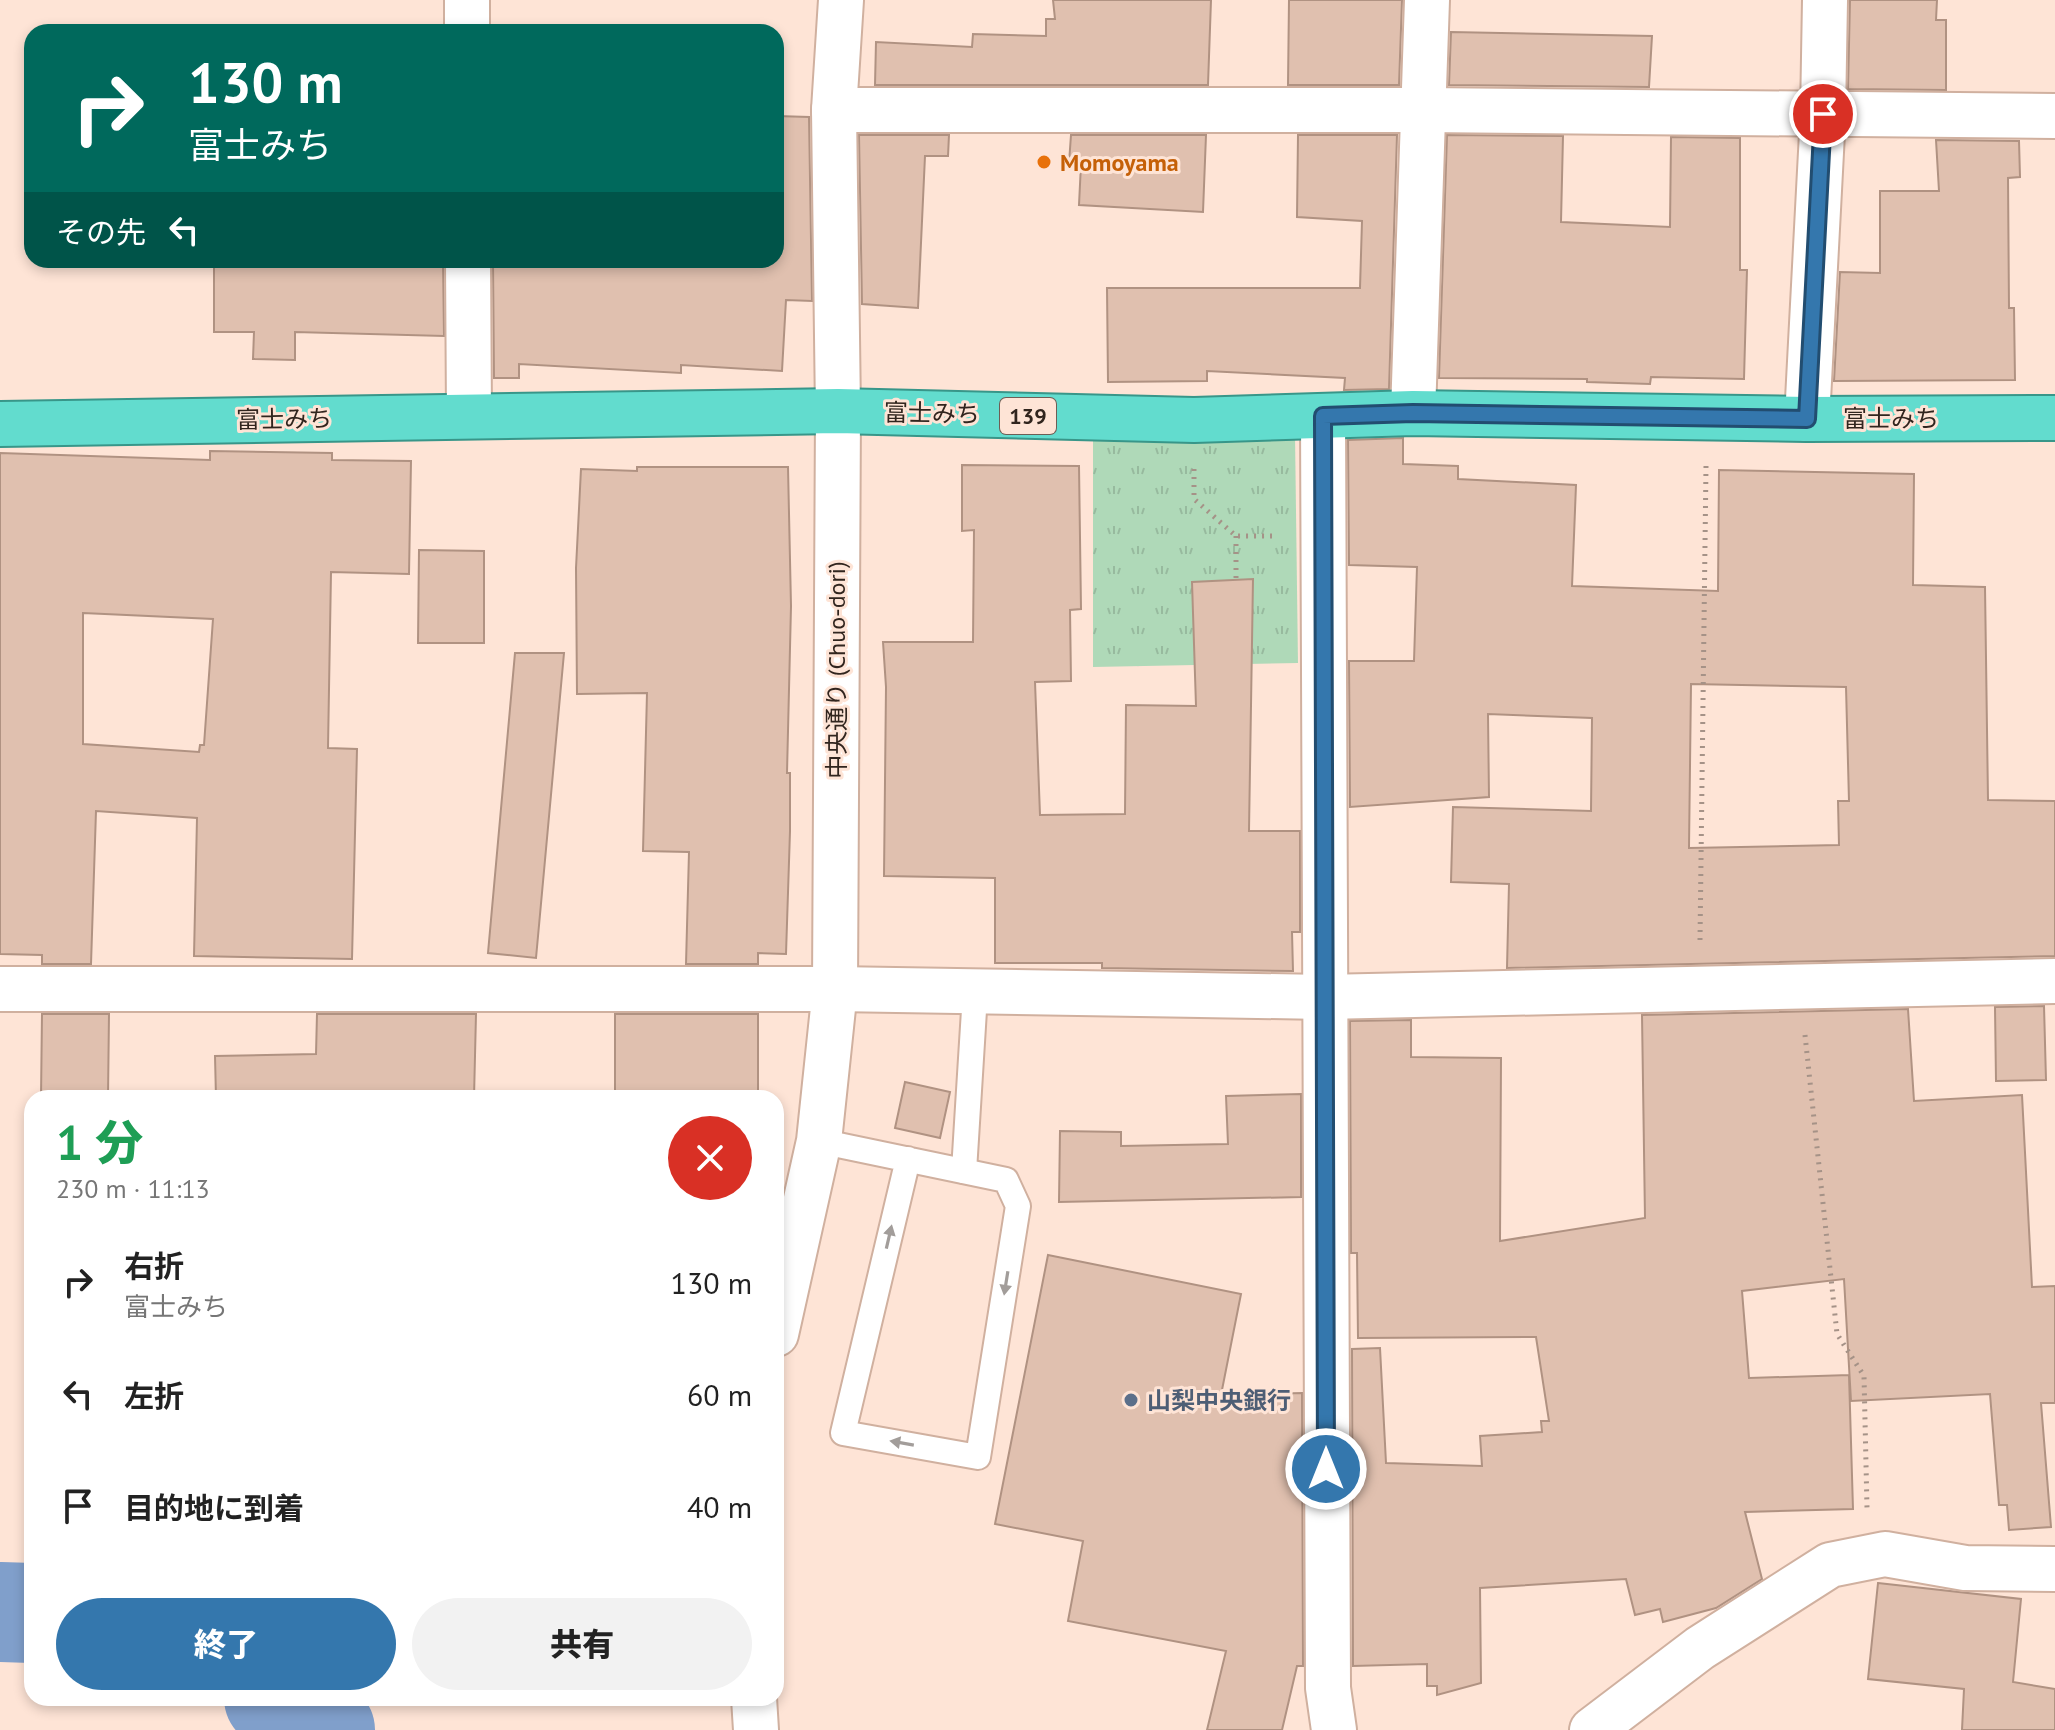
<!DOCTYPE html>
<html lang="ja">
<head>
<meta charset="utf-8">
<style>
	body { margin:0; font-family:"PT Sans","Noto Sans JP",sans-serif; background:#f2f2f2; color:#222; height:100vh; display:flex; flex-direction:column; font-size:30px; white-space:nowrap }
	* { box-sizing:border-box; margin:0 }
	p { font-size:26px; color:#767676 }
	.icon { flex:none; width:44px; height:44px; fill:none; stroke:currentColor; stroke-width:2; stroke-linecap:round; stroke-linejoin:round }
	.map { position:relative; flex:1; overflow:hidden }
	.sheet { position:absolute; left:24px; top:1090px; width:760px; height:616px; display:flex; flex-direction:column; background:#fff; border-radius:24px; box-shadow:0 4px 12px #0003 }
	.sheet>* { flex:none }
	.hud { position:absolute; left:24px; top:24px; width:760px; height:244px; border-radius:24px; box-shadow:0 4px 12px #0003; background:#00695c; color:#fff; overflow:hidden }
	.pin { position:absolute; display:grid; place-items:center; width:68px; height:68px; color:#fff; margin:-34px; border:4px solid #fff; border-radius:50%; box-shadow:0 2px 8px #0007 }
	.me { position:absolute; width:88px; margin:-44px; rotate:0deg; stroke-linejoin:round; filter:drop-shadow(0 0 6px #0008) }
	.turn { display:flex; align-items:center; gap:28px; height:168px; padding:0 32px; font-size:36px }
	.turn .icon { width:104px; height:104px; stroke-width:2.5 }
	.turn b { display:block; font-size:56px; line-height:68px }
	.then { display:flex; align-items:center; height:76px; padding:0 32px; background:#0003; gap:16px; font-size:30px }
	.round { display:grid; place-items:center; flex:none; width:84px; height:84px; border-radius:42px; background:#f2f2f2 }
	.overview { display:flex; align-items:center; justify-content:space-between; height:136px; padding:0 32px }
	h1 { font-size:48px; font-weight:800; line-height:60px; color:#1e9e55 }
	.cta { display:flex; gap:16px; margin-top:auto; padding:16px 32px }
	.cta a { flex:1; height:92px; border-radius:48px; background:#3477ad; color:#fff; font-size:32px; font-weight:800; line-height:92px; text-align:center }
	.cta a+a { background:#f2f2f2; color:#222 }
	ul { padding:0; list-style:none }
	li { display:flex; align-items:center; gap:24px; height:112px; padding:0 32px }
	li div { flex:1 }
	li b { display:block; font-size:30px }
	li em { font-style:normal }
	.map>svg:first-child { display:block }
</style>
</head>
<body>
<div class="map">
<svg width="2055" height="1730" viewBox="0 0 2055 1730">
	<defs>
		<pattern id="park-tufts" width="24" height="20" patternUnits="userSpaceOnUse" patternTransform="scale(2)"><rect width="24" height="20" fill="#afd9b8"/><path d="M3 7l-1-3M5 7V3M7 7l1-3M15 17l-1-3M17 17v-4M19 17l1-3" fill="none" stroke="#97ba9e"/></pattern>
	</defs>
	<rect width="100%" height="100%" fill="#fee4d6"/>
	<!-- park -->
	<polygon fill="url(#park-tufts)" points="1093,427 1295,435 1298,663 1093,667"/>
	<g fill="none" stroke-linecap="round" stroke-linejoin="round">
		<!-- river -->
		<g stroke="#809fcb" stroke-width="100">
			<polyline points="0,1612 32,1613"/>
			<polyline points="274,1698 325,1730"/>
		</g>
	</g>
	<!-- building -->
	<g fill="#e0c0af" stroke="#b09282" stroke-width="2" fill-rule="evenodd">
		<polygon points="1053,0 1211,0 1208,85 875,85 876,42 972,47 973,34 1046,36 1046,19 1055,19"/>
		<polygon points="1289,0 1402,0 1399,85 1288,85"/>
		<polygon points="1850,0 1937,0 1936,20 1946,20 1946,90 1848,89"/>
		<polygon points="1451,32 1652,36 1649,87 1449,85"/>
		<polygon points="776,116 809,117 812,301 786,300 782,371 681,365 681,373 519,364 519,378 494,378 493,262 575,265 576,260 776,260"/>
		<polygon points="859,135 949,135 948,156 925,156 918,308 862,304"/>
		<polygon points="1071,135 1206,135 1203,212 1079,205 1081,164 1069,163"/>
		<polygon points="1298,135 1397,135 1389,389 1344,390 1345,378 1207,371 1207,381 1108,382 1107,288 1360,288 1362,221 1297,217"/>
		<polygon points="1447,135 1563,136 1561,222 1670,227 1671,137 1740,138 1740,270 1747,270 1744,379 1651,377 1650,384 1587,382 1587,379 1439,378"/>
		<polygon points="1936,140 2019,141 2020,177 2008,178 2009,308 2014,308 2015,380 1834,381 1840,272 1880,273 1880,191 1939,191"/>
		<polygon points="214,260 443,261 444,336 295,332 295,360 253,359 254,332 214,332"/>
		<path d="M1403 438V464L1458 466V479L1576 485 1572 586 1718 591 1719 470 1914 474 1913 585 1985 587 1988 800 2055 801V956L1507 968 1509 884 1451 882 1453 807 1591 811 1592 718 1488 714 1489 797 1350 807 1349 661H1414L1417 567 1349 565 1348 440ZM1691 684 1846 687 1849 801H1838L1839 845 1689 848Z"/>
		<path d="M210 451 332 453V460L411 461 409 574 331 572 328 748 357 749 352 959 194 956 197 818 96 811 91 964H42V955L0 954V453L210 460ZM83 613 213 619 204 745H200L199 752 83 744Z"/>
		<polygon points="962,465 1079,466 1081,609 1070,610 1071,681 1035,682 1040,815 1125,814 1126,705 1196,706 1192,582 1253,579 1249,831 1300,831 1300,932 1292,932 1293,971 1102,968 1102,963 995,963 995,878 884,876 886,687 883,642 973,642 974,530 962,531"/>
		<polygon points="637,467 788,467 791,606 787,773 790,773 790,831 786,954 758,953 758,964 686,964 689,852 643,851 647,693 577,694 576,568 581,469 637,471"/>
		<polygon points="419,550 484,551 484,643 418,643"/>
		<polygon points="515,653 564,653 536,958 488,953"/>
		<polygon points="2044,1006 2046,1080 1996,1081 1995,1007"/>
		<polygon points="1908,1009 1914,1101 2022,1095 2032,1287 2055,1286 2055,1403 2041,1403 2051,1527 2009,1530 2007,1505 1999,1505 1990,1394 1851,1401 1844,1279 1742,1291 1749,1378 1849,1375 1853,1509 1745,1512 1762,1579 1716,1608 1663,1622 1660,1609 1635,1615 1626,1579 1480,1588 1481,1683 1437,1695 1437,1686 1427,1686 1427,1664 1353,1666 1352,1349 1380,1348 1386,1463 1482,1466 1480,1436 1542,1432 1541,1421 1549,1421 1536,1337 1358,1338 1357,1253 1351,1253 1350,1021 1411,1020 1411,1057 1501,1058 1500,1241 1645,1218 1642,1015"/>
		<polygon points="42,1014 109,1014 108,1098 41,1098"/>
		<polygon points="317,1014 476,1014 474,1098 216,1098 215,1056 316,1054"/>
		<rect x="615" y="1014" width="143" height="84"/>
		<polygon points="905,1082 950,1092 940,1138 895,1128"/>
		<polygon points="1301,1094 1301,1197 1059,1202 1060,1131 1121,1132 1121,1146 1228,1144 1226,1096"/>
		<polygon points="1048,1255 1241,1294 1221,1395 1302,1393 1303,1666 1297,1666 1282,1730 1207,1730 1226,1651 1068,1621 1083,1541 995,1524"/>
		<polygon points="1878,1583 2021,1599 2013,1682 2055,1689 2055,1730 1962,1730 1964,1689 1868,1679"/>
	</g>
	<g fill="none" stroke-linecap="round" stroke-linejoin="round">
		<!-- service casing -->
		<g stroke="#d0b09f" stroke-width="28">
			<g id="service">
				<polyline points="819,1141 1006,1180 1018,1206 978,1457 843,1433 908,1159"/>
				<polyline points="964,1171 975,994"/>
			</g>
		</g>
		<!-- minor casing -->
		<g stroke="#d0b09f" stroke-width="48">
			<g id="minor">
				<polyline points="467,0 467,32"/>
				<polyline points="834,110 1424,110 2055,116"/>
				<polyline points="468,260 469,415"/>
				<polyline points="838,411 834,110 841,0"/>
				<polyline points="1413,413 1427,0"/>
				<polyline points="1323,416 1328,1688 1334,1730"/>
				<polyline points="1807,419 1823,114 1825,0"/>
				<polyline points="0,989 835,989 1324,997 2055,981"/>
				<polyline points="1592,1730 1700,1648 1830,1565 1885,1554 1965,1568 2055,1569"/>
			</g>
		</g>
		<!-- tertiary casing -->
		<g stroke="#d0b09f" stroke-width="48">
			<g id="tertiary">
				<polyline points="776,1334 819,1141 835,989 838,411"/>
				<polyline points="754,1698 756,1730"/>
			</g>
		</g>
		<!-- trunk casing -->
		<g stroke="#389689" stroke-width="48">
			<polyline id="trunk" points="0,424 838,411 1194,420 1413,413 1807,419 2055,418"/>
		</g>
		<!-- path -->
		<g stroke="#a59287" stroke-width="5" stroke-dasharray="2 6" stroke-linecap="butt">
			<polyline points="1194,469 1194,499 1236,536 1272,536"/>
			<polyline points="1236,536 1236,580"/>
			<polyline points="1700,940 1706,466"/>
			<polyline points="1805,1035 1837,1334 1864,1376 1867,1508"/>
		</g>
		<!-- service -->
		<use href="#service" stroke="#fff" stroke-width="24"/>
		<!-- minor -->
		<use href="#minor" stroke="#fff" stroke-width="44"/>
		<!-- tertiary -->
		<use href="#tertiary" stroke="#fff" stroke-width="44"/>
		<!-- trunk -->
		<use href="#trunk" stroke="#62dcce" stroke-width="44"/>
	</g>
	<!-- one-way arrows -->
	<defs><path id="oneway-solid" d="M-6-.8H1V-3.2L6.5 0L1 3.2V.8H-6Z" transform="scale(2)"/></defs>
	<g fill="#a29d9a">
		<use href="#oneway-solid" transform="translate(889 1237) rotate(-77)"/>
		<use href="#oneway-solid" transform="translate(1006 1283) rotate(99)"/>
		<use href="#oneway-solid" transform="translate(902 1443) rotate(-170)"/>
	</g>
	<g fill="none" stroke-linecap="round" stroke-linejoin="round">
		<!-- route casing -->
		<g stroke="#224d70" stroke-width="20">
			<polyline id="route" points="1326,1469 1323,416 1413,413 1807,419 1823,114"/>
		</g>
		<!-- route -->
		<use href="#route" stroke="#3477ad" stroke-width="14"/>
	</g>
	<!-- markers -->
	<circle fill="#e8710a" stroke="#fee4d6" stroke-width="3" cx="1044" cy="162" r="8"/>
	<circle fill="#5c6f8a" stroke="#fee4d6" stroke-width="3" cx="1131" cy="1400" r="8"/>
	<g text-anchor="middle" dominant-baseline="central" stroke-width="6" stroke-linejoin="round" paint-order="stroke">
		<!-- shield labels -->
		<rect fill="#fee4d6" stroke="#6e5e55" stroke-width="2" x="1000" y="398" width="56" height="36" rx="6"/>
		<g font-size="22" font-weight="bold" fill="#31251e">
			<text x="1028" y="416">139</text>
		</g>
		<!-- food labels -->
		<g font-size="24" font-weight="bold" fill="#c56008" stroke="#fee4d6" text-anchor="start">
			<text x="1060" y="162">Momoyama</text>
		</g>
		<!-- street labels -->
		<g font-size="24" fill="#31251e" stroke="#fee4d6">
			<text transform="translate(932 413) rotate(1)">富士みち</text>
			<text x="1891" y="418">富士みち</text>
			<text transform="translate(284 419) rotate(-1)">富士みち</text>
			<text transform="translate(836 670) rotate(-90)">中央通り (Chuo-dori)</text>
		</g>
		<!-- service labels -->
		<g font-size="24" font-weight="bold" fill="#4e5e75" stroke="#fee4d6" text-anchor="start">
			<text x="1147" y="1400">山梨中央銀行</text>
		</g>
	</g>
</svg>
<div class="pin" style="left:1823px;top:114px;background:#d93025"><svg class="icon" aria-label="arrive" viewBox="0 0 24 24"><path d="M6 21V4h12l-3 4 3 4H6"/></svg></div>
<svg class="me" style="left:1326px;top:1469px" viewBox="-20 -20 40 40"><circle r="17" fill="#3477ad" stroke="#fff" stroke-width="3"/><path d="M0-11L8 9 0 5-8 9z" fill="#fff"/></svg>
<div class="hud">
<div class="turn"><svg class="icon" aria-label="right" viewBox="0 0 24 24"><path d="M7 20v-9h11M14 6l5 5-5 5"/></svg><div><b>130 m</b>富士みち</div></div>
<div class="then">その先<svg class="icon" aria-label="left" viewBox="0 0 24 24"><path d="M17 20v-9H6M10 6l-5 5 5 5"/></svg></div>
</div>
<section class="sheet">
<div class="overview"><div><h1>1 分</h1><p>230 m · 11:13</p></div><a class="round" style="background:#d93025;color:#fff"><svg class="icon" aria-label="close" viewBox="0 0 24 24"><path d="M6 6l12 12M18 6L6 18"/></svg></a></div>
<ul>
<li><svg class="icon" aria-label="right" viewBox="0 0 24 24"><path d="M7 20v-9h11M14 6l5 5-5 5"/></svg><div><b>右折</b><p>富士みち</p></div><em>130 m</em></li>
<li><svg class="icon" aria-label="left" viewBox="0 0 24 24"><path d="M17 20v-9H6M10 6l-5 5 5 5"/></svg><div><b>左折</b></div><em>60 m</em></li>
<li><svg class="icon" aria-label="arrive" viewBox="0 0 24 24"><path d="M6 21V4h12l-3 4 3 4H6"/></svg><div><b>目的地に到着</b></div><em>40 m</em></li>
</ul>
<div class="cta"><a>終了</a><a>共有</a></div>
</section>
</div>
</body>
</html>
